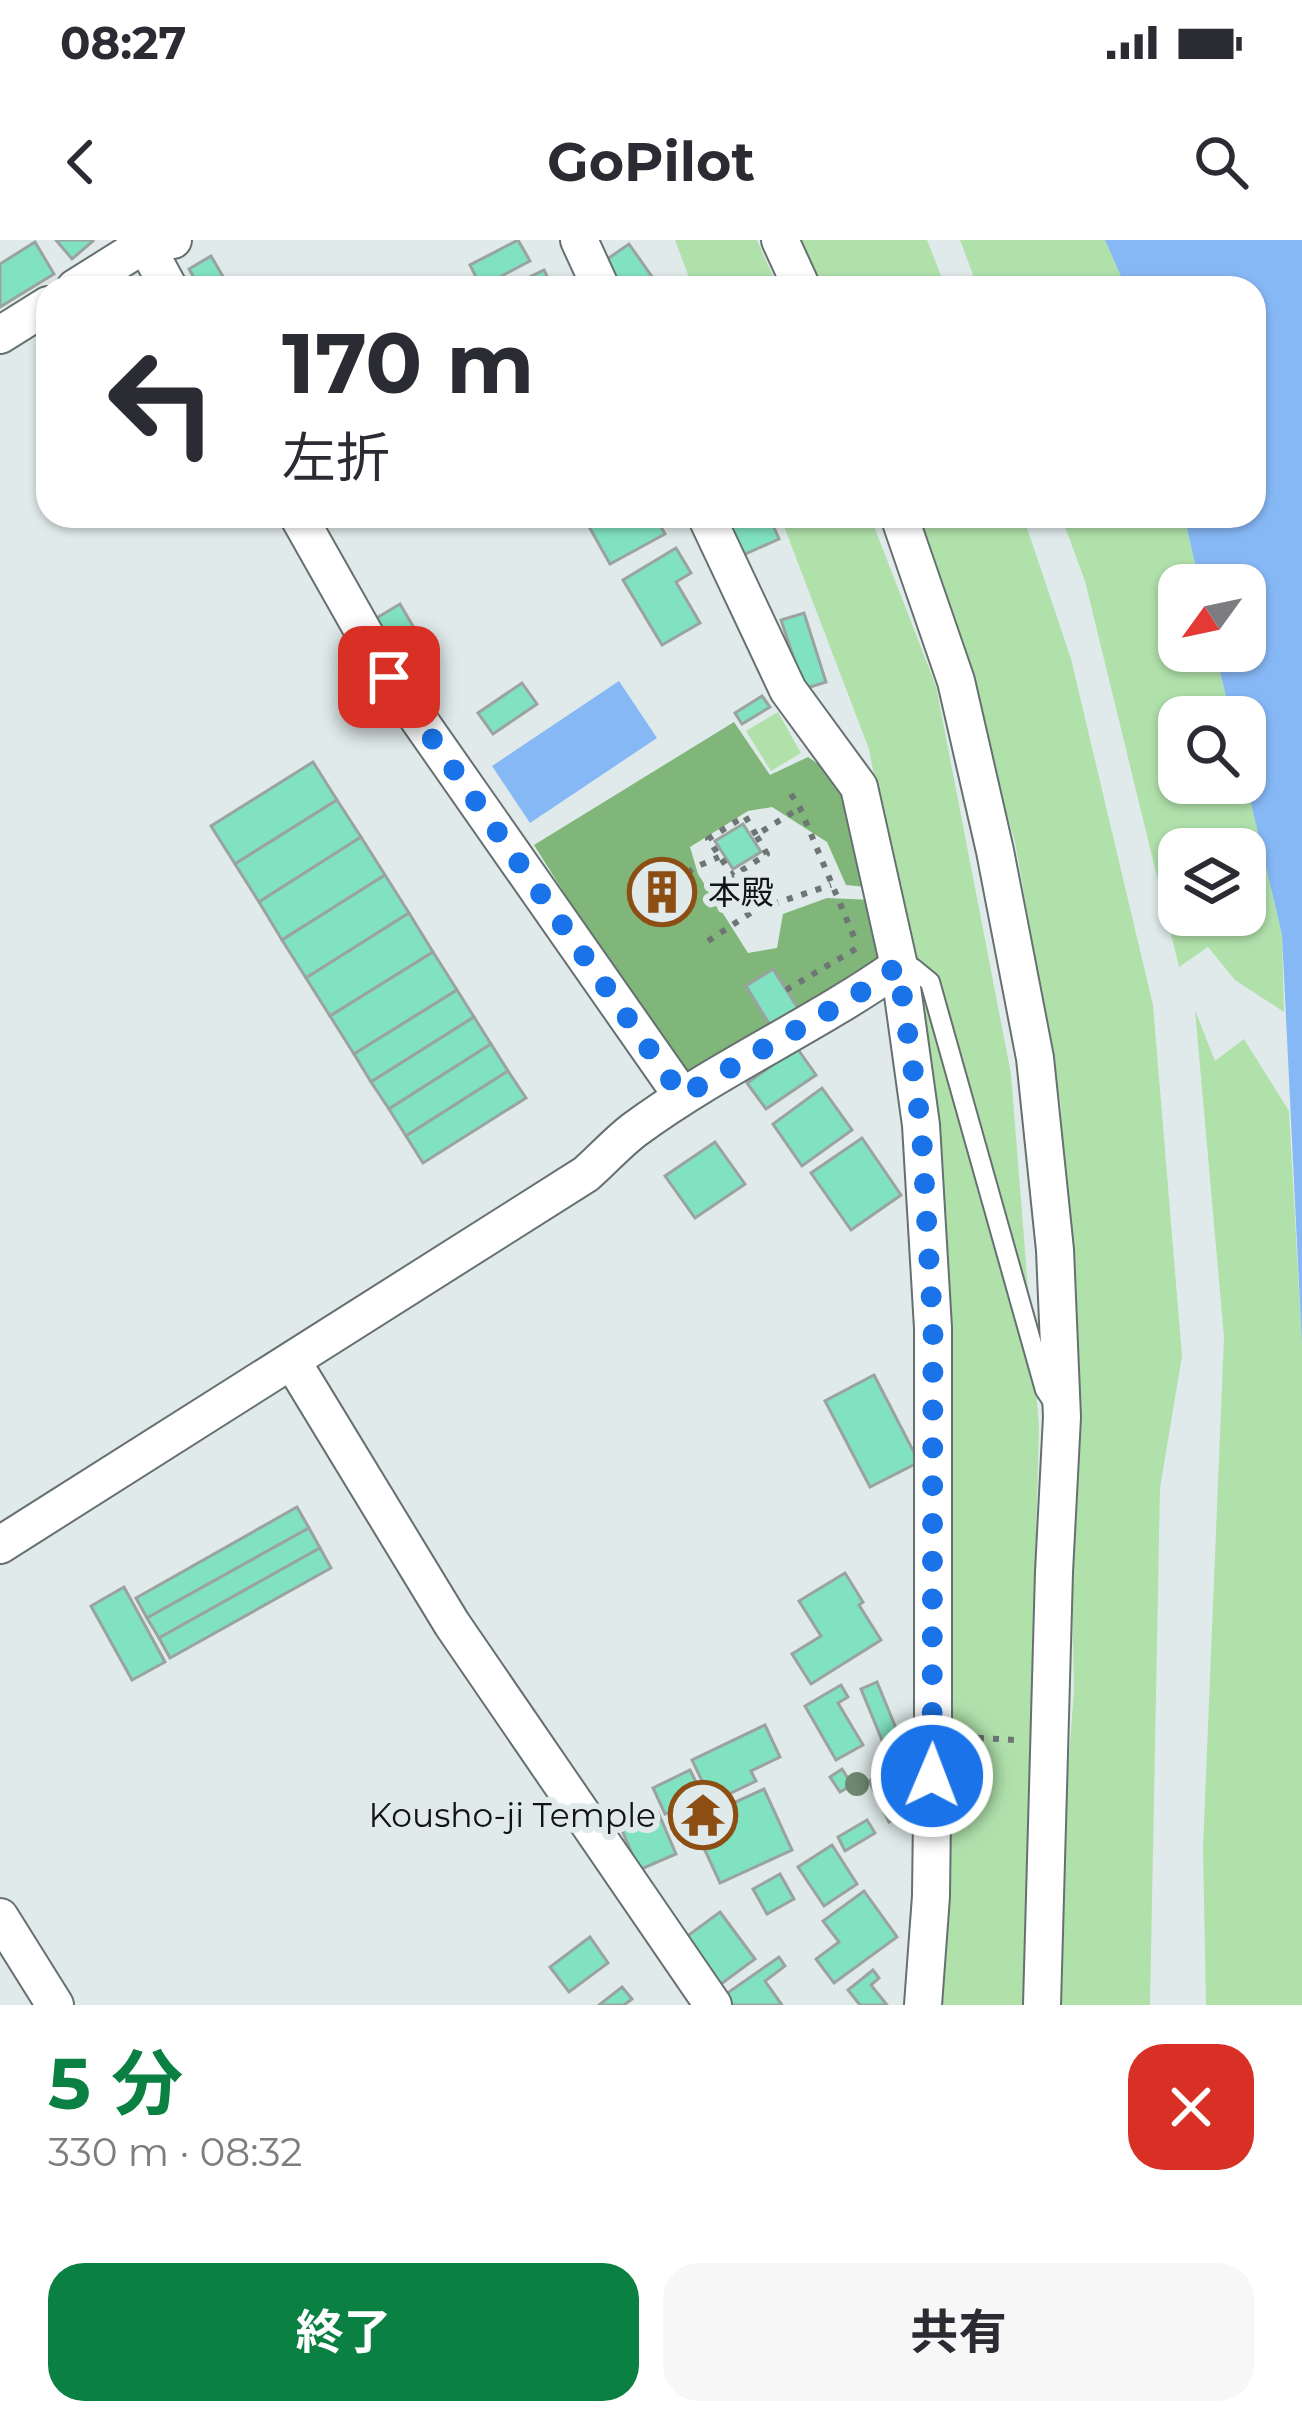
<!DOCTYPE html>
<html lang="ja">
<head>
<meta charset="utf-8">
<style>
	body { margin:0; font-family:Montserrat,"Noto Sans JP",sans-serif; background:#f7f7f7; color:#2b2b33; height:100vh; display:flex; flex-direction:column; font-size:45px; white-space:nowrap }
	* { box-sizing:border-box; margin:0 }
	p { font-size:39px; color:#7c7c81 }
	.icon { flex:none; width:66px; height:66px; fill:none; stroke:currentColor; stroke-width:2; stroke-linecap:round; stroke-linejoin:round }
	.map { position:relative; height:1765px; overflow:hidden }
	.side { display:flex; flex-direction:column; background:#fff; flex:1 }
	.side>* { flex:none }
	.guide { position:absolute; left:36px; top:36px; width:1230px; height:252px; border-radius:36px; box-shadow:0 3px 9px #0004; background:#fff; color:#2b2b33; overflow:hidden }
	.needle { width:78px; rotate:237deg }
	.buttons { position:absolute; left:1158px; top:324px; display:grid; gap:24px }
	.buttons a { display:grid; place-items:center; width:108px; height:108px; border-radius:24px; background:#fff; box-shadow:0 3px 9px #0004; font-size:60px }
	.pin { position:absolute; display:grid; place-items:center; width:102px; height:102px; color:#fff; margin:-51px; border-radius:24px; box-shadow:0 6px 18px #0006 }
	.me { position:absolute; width:132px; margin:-66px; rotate:1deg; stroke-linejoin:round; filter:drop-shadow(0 0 9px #0008) }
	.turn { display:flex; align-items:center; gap:42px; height:252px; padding:0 48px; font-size:54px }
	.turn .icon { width:156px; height:156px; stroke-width:2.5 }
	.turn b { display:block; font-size:84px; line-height:102px }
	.round { display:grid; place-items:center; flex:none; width:126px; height:126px; border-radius:36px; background:#f7f7f7 }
	.headline { display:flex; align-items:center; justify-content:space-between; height:204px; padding:0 48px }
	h1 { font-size:72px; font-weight:700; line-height:90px; color:#0b8043 }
	.button { display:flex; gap:24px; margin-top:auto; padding:24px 48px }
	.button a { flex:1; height:138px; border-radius:36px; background:#0b8043; color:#fff; font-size:48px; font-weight:700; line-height:138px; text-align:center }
	.button a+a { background:#f7f7f7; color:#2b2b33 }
	.status { display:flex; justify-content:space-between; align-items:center; height:84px; padding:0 60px; background:#fff; direction:ltr }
	.status svg { height:33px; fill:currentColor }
	header { display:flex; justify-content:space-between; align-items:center; height:156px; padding:0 48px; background:#fff; font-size:54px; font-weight:700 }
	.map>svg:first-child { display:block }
</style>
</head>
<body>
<div class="status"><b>08:27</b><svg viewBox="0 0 49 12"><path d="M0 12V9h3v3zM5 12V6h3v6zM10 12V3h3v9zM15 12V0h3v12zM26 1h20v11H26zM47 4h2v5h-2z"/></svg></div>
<header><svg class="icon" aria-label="back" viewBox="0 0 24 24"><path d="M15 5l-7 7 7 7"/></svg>GoPilot<svg class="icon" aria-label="search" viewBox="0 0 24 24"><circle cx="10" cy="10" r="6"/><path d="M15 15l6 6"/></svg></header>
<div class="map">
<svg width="1302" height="1765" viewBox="0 0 1302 1765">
	<rect width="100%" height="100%" fill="#e0eaea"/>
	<!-- green -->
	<g fill="#b0e1ab" fill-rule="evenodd">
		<polygon points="675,0 757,0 778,48 693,48"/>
		<polygon points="800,0 927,0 946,48 823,48"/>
		<polygon points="960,0 1105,0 1126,48 978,48"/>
		<polygon points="780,276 870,276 936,446 1011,834 1039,1188 1023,1765 934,1765 952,1071 919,773 869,509"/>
		<polygon points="910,276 1023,276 1071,419 1153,765 1182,1116 1160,1248 1150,1765 1050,1765 1074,1450 1061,867 1015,602 970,448"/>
		<path d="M1061 276H1184L1200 345H1179V411H1215L1231 477H1179V543H1245V538L1282 695 1284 772 1235 740 1208 707 1179 727 1085 341ZM1179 609H1245V675H1179Z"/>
		<polygon points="778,472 801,513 771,531 746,491"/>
		<polygon points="1195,770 1215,821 1244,799 1289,871 1302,1106 1302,1765 1206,1765 1203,1608 1224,1097"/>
	</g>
	<!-- forest -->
	<path fill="#80b67a" d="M734 482 770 535 808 517C853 545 859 599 866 647L846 645 827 602 772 567 748 571 690 607 698 634 748 713 777 708 783 674 827 658 872 660 881 714 875 736 684 844 534 605Z"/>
	<!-- water -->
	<g fill="#87b8f6">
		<polygon points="1105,0 1302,0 1302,1106 1282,695 1245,538 1245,477 1231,477 1215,411 1245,411 1245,345 1200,345 1184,276 1254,276 1254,48 1126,48"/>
		<polygon points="619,441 657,498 530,583 492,526"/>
	</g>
	<!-- building -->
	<g fill="#81e2c2" stroke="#9aa3a0" stroke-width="3">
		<polygon points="56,0 92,0 93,1 72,19"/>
		<polygon points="518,0 530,21 481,47 470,25"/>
		<polygon points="35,2 54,34 0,67 0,24"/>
		<polygon points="629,4 655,41 645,48 622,48 603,22"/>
		<polygon points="211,16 225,40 211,48 200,48 189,29"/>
		<polygon points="544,30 553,48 507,48"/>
		<polygon points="583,276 655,276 665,294 610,324"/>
		<polygon points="725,276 769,276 779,299 743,315"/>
		<polygon points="676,308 691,333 676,342 700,383 662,405 623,340"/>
		<polygon points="400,364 424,405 399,420 375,379"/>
		<polygon points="804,373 826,442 804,449 781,380"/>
		<polygon points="522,443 537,464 493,494 478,473"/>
		<polygon points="762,456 770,467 742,484 735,473"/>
		<polygon points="313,522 337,560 235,624 211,586"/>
		<polygon points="337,560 361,597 259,662 235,624"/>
		<polygon points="743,584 761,612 733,629 715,601"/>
		<polygon points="361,597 385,635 282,700 259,662"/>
		<polygon points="668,629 685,657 657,674 640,646"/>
		<polygon points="385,635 409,673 306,738 282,700"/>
		<polygon points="409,673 433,712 330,776 306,738"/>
		<polygon points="433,712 457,750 354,814 330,776"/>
		<polygon points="773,729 801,773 773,790 746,746"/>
		<polygon points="457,750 474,777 371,842 354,814"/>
		<polygon points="474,777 491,804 389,869 371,842"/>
		<polygon points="491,804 508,831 406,896 389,869"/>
		<polygon points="797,808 816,835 766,869 747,843"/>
		<polygon points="508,831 526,858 423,923 406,896"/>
		<polygon points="822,848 852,890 802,926 773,884"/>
		<polygon points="862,898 901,955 851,990 811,933"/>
		<polygon points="715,902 745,944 695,978 665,936"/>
		<polygon points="874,1135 919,1222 870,1247 825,1161"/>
		<polygon points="297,1267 309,1288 147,1378 136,1358"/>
		<polygon points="309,1288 320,1308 159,1398 147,1378"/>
		<polygon points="320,1308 331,1328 170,1418 159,1398"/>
		<polygon points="845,1333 863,1362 859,1365 881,1400 811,1444 792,1414 821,1396 799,1361"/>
		<polygon points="124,1347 165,1422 132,1440 91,1366"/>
		<polygon points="877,1442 900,1498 884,1505 861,1449"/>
		<polygon points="841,1445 848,1457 838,1463 863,1505 836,1520 805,1466"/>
		<polygon points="765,1485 780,1517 751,1531 756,1541 712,1562 692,1520"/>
		<polygon points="898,1528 918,1569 889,1582 869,1541"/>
		<polygon points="842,1529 852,1545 840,1552 830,1537"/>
		<polygon points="690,1530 706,1562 685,1572 682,1566 665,1574 653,1548"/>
		<polygon points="764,1549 792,1610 720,1643 692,1582"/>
		<polygon points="658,1572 676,1614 639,1630 621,1588"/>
		<polygon points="867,1580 875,1593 845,1611 838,1597"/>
		<polygon points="832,1605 857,1644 824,1666 798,1627"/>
		<polygon points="780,1634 794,1659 767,1674 753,1649"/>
		<polygon points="864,1651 897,1697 834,1743 816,1719 839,1702 823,1681"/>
		<polygon points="720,1672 755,1719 717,1747 682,1700"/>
		<polygon points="590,1697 608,1723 569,1752 550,1727"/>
		<polygon points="779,1717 785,1726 765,1741 782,1765 719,1765 716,1761"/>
		<polygon points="873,1730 879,1738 871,1745 887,1765 860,1765 848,1750"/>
		<polygon points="622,1747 632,1759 624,1765 599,1765"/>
	</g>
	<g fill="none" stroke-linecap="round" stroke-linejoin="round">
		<!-- lane casing -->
		<g stroke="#677070" stroke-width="22">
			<polyline id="lane" points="899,726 913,728 930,742 1045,1150 1053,1162"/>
		</g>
		<!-- street casing -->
		<g stroke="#677070" stroke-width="40">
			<g id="street">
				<polyline points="139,0 145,4 169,48"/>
				<polyline points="579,0 601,48"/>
				<polyline points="780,0 802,48"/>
				<polyline points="75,48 145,4 173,0"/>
				<polyline points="0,95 48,65"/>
				<polyline points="298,276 389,437 682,856"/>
				<polyline points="706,276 788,450 859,547 899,726 921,885 933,1088 933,1496 931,1656 923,1765"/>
				<polyline points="899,276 956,441 995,611 1035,818 1055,1010 1062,1177 1054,1332 1042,1765"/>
				<polyline points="292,1121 452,1384 713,1765"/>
				<path d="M0 1305 586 934C602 920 617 903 634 890 718 828 814 786 899 726"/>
				<polyline points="0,1677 55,1765"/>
			</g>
		</g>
		<!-- path -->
		<g stroke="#6e7575" stroke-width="6" stroke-dasharray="6 9" stroke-linecap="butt">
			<polyline points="791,554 800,568 857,704"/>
			<polyline points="756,595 745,576 708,599 733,636 767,614 756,595 800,568"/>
			<polyline points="675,641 696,627 719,617"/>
			<polyline points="708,701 755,670 831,645"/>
			<polyline points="786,750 859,707"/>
			<polyline points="963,1497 1016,1500"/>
		</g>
		<!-- lane -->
		<use href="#lane" stroke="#fff" stroke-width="18"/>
		<!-- street -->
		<use href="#street" stroke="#fff" stroke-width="36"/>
	</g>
	<!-- trees -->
	<circle fill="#6e8770" cx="857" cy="1544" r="12"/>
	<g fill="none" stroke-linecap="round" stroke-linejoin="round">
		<!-- route -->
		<polyline stroke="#1a73e8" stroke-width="21" stroke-dasharray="0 37.8" points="389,437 682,856 858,754 898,726 921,885 933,1088 932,1536"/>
	</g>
	<!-- icons -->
	<defs>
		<g id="building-ring" transform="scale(3.45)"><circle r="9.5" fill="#e0eaea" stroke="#8d4e14" stroke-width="1.5"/><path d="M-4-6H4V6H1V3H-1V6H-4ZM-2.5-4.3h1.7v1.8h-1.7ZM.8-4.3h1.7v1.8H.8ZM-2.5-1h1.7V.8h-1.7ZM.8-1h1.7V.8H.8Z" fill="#8d4e14"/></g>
		<g id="temple-ring" transform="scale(3.45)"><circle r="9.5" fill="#e0eaea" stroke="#8d4e14" stroke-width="1.5"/><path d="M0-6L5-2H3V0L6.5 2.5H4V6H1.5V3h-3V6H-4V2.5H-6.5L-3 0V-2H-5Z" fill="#8d4e14"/></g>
	</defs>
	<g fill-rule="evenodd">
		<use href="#building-ring" x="662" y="652"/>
		<use href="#temple-ring" x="703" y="1575"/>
	</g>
	<g text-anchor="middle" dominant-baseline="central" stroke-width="12" stroke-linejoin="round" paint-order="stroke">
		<!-- poi labels -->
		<g font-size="33" fill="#101414" stroke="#e0eaea" text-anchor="start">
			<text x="708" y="652">本殿</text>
			<text x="656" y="1575" text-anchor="end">Kousho-ji Temple</text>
		</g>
	</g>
</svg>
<div class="buttons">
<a><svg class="needle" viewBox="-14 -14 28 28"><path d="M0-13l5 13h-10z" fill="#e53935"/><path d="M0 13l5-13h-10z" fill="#7c7c81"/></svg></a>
<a><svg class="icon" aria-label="search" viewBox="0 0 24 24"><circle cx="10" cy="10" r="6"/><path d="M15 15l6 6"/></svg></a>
<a><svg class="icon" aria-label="layers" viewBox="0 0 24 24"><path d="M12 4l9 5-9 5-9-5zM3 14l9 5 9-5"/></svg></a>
</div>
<div class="pin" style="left:389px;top:437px;background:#d93025"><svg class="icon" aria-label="arrive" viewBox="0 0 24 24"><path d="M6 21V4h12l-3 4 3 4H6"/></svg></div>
<svg class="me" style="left:932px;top:1536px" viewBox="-20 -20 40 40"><circle r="17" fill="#1a73e8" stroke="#fff" stroke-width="3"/><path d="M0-11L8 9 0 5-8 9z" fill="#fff"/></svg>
<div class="guide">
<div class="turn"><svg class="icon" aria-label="left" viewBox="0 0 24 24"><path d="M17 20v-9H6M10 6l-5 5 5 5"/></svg><div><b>170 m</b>左折</div></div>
</div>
</div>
<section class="side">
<div class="headline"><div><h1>5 分</h1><p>330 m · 08:32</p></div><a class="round" style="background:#d93025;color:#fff"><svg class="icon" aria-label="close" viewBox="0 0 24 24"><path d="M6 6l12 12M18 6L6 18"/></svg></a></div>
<div class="button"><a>終了</a><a>共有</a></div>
</section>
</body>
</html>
